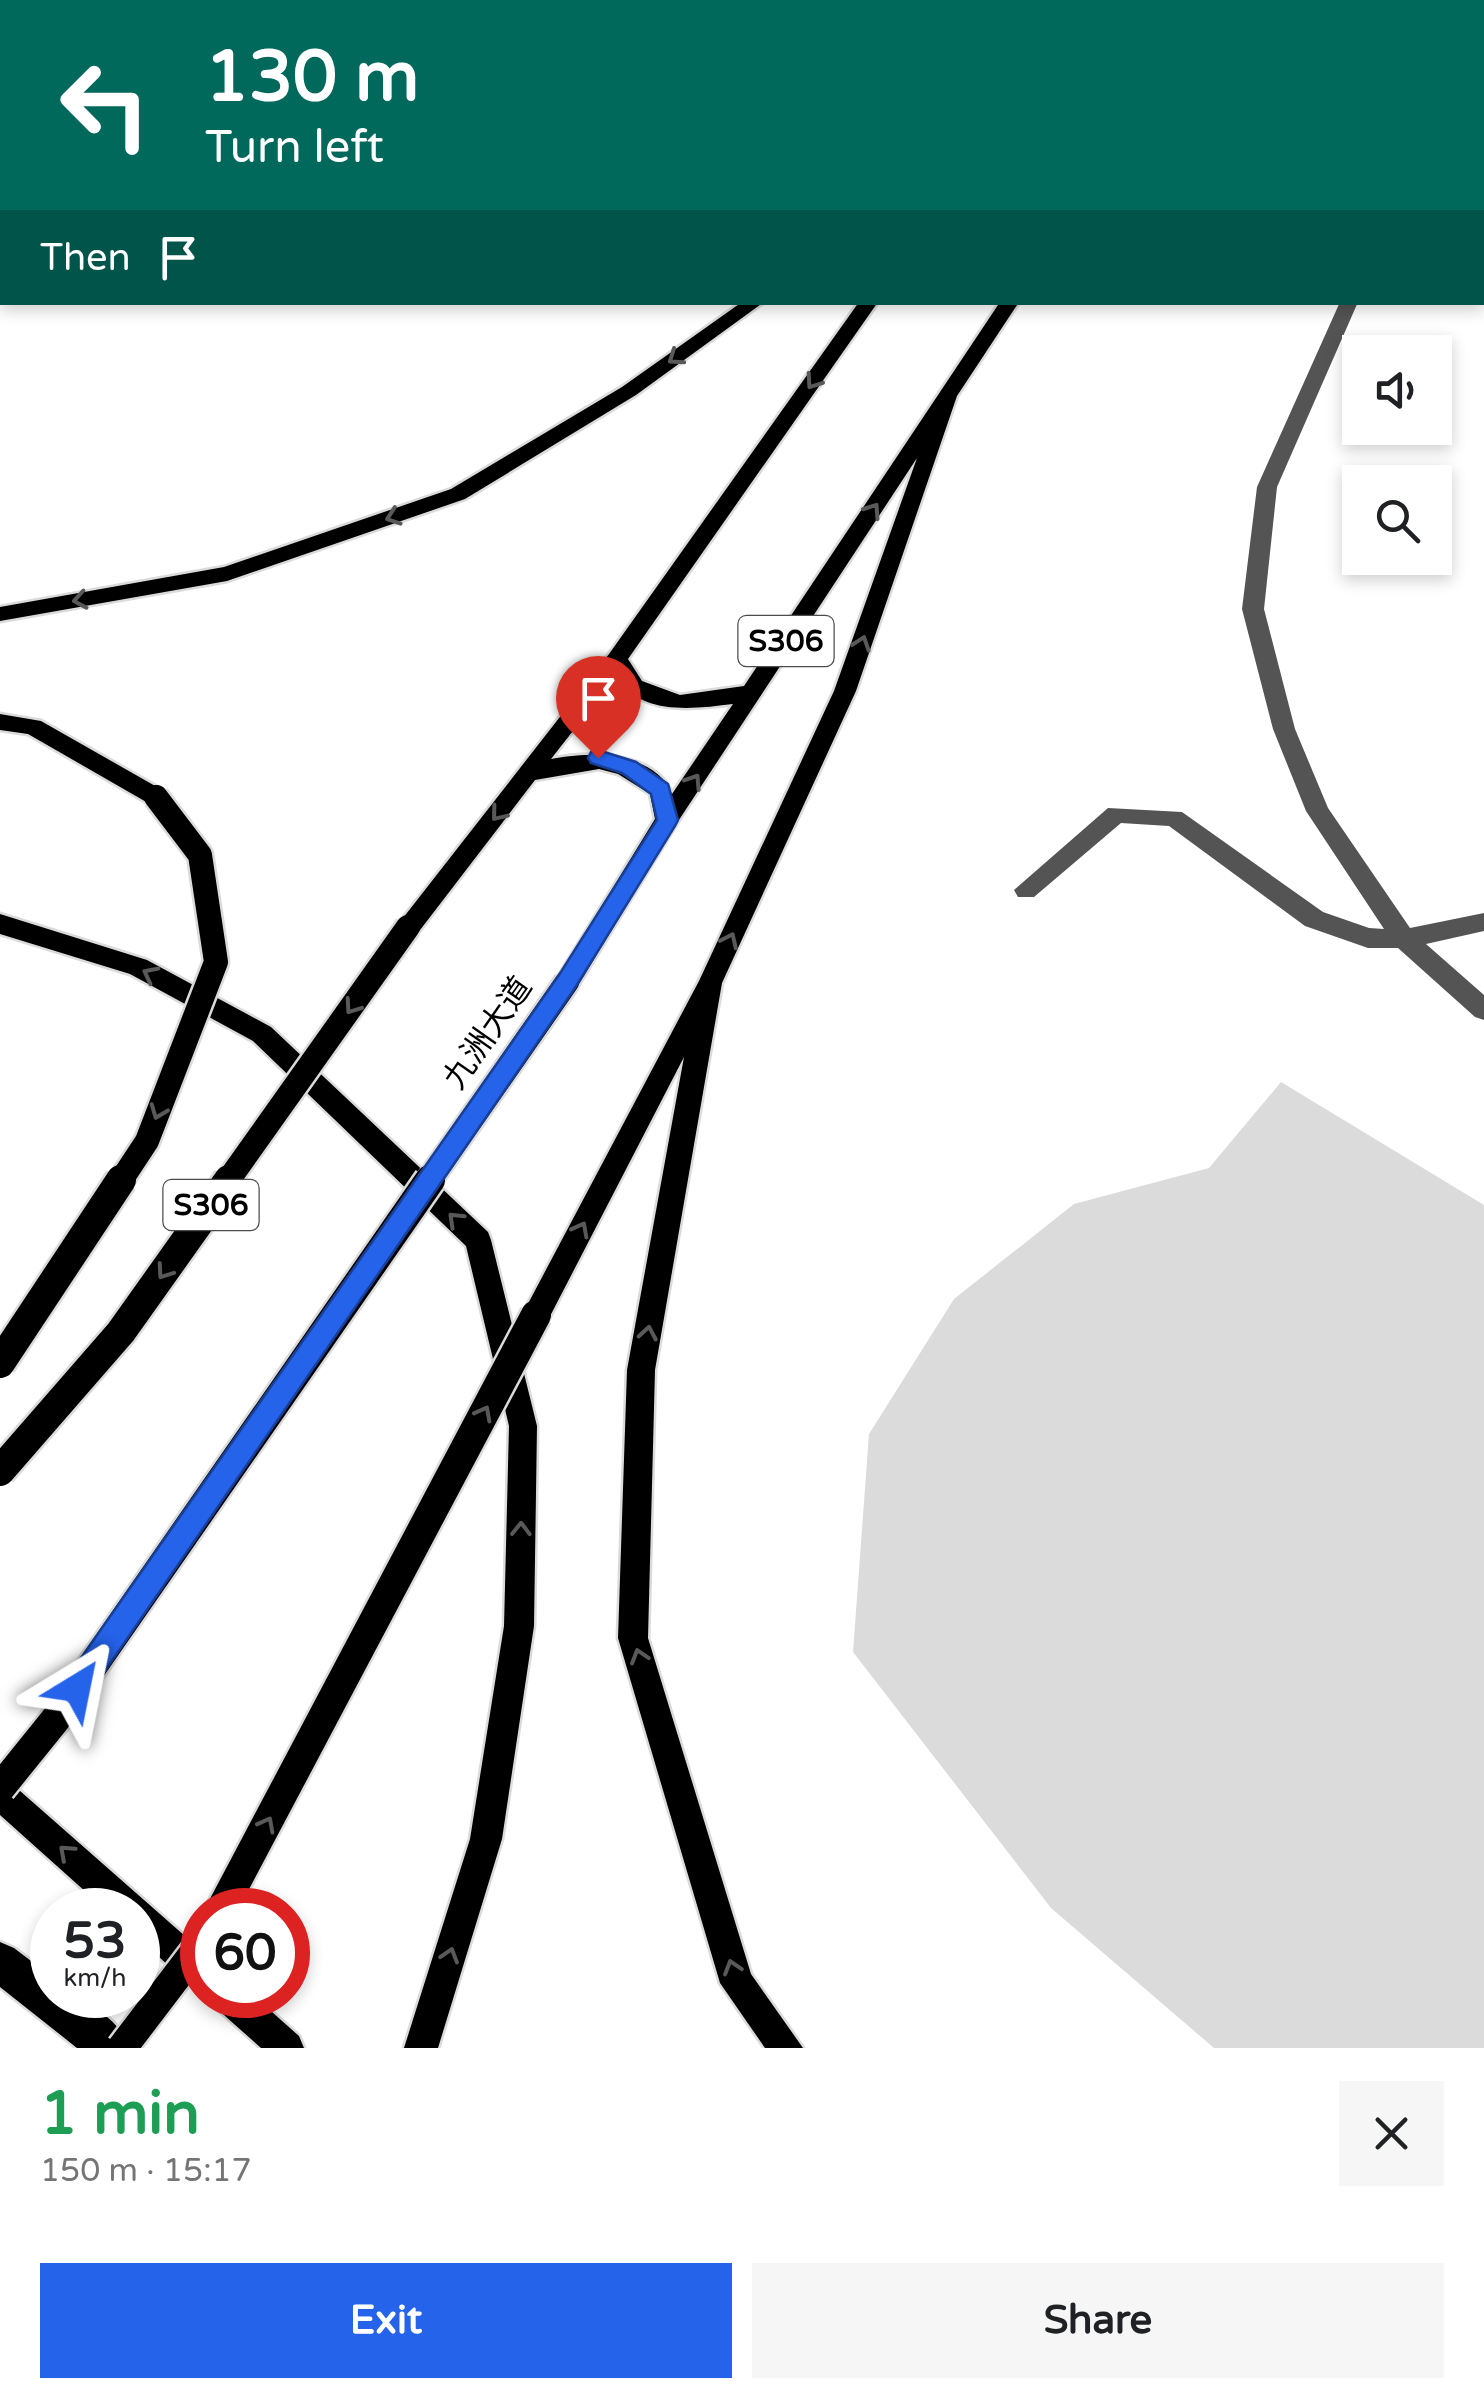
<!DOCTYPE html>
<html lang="en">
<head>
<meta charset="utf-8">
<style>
	body { margin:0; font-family:"Varela Round","Noto Sans SC",sans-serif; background:#f6f6f6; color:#202124; height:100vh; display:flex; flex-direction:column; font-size:38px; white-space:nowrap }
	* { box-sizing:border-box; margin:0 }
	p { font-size:32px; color:#757577 }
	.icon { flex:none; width:55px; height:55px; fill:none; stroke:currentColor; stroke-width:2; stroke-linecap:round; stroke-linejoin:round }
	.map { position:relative; height:2048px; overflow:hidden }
	.panel { display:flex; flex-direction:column; background:#fff; flex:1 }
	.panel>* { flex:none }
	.top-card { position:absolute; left:0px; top:0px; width:1485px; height:305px; box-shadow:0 5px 15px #0003; background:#00695c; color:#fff; overflow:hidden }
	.fabs { position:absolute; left:1342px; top:335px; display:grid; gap:20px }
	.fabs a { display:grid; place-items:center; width:110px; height:110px; border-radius:0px; background:#fff; box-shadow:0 5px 15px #0003; font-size:50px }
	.speed { position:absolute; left:30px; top:1888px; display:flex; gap:20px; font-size:50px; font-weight:700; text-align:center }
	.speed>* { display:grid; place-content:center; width:130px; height:130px; border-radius:50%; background:#fff; box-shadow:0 5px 15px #0003; line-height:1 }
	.speed small { font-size:25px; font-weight:400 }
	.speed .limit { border:15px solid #d22; background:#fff; color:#111 }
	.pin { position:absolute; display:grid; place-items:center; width:85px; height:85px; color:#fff; margin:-102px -42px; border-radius:50% 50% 50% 0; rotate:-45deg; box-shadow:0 0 10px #0007 }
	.pin .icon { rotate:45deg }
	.me { position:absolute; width:110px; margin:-55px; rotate:35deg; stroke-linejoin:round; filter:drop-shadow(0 0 8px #0008) }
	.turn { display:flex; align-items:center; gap:35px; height:210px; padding:0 40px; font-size:45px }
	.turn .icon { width:130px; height:130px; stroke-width:2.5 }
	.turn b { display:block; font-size:70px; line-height:85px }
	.then { display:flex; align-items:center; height:95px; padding:0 40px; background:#0003; gap:20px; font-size:38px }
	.round { display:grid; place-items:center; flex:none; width:105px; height:105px; border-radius:0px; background:#f6f6f6 }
	.head { display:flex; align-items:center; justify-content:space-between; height:170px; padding:0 40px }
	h1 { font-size:60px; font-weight:800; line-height:75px; color:#1e9e55 }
	.cta { display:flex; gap:20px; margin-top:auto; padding:20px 40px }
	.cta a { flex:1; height:115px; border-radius:0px; background:#2563eb; color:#fff; font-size:40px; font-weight:800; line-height:115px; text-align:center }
	.cta a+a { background:#f6f6f6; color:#202124 }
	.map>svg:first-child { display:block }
</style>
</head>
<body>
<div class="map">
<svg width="1484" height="2048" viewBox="0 0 1484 2048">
	<rect width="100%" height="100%" fill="#fff"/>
	<!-- green -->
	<polygon fill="#dbdbdb" points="1281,1082 1484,1205 1484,2048 1214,2048 1051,1908 853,1652 869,1434 954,1299 1074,1204 1209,1168"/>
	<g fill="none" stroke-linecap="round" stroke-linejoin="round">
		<!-- major casing -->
		<g stroke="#dbdbdb" stroke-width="5">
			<g id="major">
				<polygon points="742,302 764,302 636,395 465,499 227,581 0,621 0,607 224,567 451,489 622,387"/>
				<path d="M859 302H878L628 659 642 681 680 695 744 686 1000 302H1019L957 396 856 691 722 983 655 1370 648 1638 751 1974 803 2048H765L720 1983 618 1638 627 1370 684 1057 546 1324 536 1328 526 1324 522 1315 699 981 834 691 917 458 675 826 576 989H558L555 982 655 819 650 794 618 774 599 769 535 780 417 934H399L396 927 609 654ZM616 676C640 716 692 709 733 704L672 794C655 751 588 751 551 759Z"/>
				<polygon points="0,714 41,721 164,791 167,797 164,803 148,803 28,734 0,730"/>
				<polygon points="0,914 147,960 271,1027 488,1232 491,1240 537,1426 534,1626 502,1839 438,2048 404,2048 470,1839 504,1626 509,1426 466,1246 253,1041 130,974 0,934"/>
				<polygon points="0,1778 11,1783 202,1951 202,1990 190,1985 138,1938 138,1910 106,1910 0,1815"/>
				<polygon points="210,1995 253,1995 299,2036 304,2048 261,2048 215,2007"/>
			</g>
		</g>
		<!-- highway casing -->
		<g stroke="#dbdbdb" stroke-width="5">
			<path id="highway" d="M0 1942 14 1948 52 1977V1995C83 1995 119 2019 131 2048H77L0 1987Z"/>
		</g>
		<!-- minor -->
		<g fill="#545454" fill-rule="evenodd">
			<polygon points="1484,9 1484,21 1482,22 1482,10"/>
			<rect x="1482" y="121" width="2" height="11"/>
			<polygon points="1340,302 1358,302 1277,487 1264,609 1295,729 1328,808 1410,928 1484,913 1484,931 1426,944 1484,995 1484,1020 1475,1017 1398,948 1368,948 1305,926 1169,826 1121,823 1034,897 1018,897 1014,890 1108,808 1182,812 1323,912 1369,928 1384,929 1306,811 1273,729 1242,609 1257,487"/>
		</g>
		<!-- major -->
		<use href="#major" fill="#000" fill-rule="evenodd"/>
		<!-- highway -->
		<use href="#highway" fill="#000" fill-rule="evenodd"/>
		<!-- major-bridge-far1 casing -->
		<g stroke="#dbdbdb" stroke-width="29" stroke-linecap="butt">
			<g id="major-bridge-far1">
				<polyline points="120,1182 147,1141 216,962 200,855 156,797"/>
				<polyline points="227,1182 408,927"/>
				<polyline points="428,1182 567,982"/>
			</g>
		</g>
		<!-- major-bridge casing -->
		<g stroke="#dbdbdb" stroke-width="35" stroke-linecap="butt">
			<g id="major-bridge">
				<polyline points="0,1363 121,1180"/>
				<polyline points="0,1471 121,1332 229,1180"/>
				<polyline points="0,1788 55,1720 430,1180"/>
				<polyline points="221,1910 536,1315"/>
				<polyline points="122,2048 202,1943"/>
			</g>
		</g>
		<!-- major-bridge-far1 -->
		<use href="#major-bridge-far1" stroke="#000" stroke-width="24"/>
		<!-- major-bridge -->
		<use href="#major-bridge" stroke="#000" stroke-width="30"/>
	</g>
	<!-- one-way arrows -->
	<defs><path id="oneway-chevron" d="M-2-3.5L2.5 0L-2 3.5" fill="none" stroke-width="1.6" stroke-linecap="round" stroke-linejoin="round" transform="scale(2.5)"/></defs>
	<g stroke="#595959">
		<use href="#oneway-chevron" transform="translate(675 358) rotate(145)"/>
		<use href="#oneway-chevron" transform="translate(813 382) rotate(125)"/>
		<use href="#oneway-chevron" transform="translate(873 510) rotate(-56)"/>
		<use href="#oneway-chevron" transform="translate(393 517) rotate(161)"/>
		<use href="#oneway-chevron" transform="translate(80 600) rotate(170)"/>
		<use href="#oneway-chevron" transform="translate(862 643) rotate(-71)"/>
		<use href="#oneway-chevron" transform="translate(694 781) rotate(-57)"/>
		<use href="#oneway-chevron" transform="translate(498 814) rotate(129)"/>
		<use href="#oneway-chevron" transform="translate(730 940) rotate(-65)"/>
		<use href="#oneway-chevron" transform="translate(150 974) rotate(-153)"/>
		<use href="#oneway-chevron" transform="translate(352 1007) rotate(125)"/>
		<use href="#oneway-chevron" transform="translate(158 1112) rotate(111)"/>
		<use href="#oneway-chevron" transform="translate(455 1219) rotate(-136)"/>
		<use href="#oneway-chevron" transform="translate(581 1229) rotate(-62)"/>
		<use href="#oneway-chevron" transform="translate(164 1272) rotate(125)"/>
		<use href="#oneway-chevron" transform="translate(648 1333) rotate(-80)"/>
		<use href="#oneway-chevron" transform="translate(484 1413) rotate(-62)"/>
		<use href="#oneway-chevron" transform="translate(521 1529) rotate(-89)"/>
		<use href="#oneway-chevron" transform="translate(639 1656) rotate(-107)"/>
		<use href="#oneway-chevron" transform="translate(267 1824) rotate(-62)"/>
		<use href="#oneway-chevron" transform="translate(66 1852) rotate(-138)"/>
		<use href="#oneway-chevron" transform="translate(450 1955) rotate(-73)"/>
		<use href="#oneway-chevron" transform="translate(732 1967) rotate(-107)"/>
	</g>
	<!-- route -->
	<polygon fill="#2563eb" stroke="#184099" stroke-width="2.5" points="598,750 636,762 668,784 678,820 675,826 575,988 87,1697 77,1702 67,1697 63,1688 67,1678 559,975 657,820 651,794 622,773 591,763 588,758 591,752"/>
	<g text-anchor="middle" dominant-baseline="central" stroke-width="9" stroke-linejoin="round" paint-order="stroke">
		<!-- shield labels -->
		<g fill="#fff" stroke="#4c4c4c" stroke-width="2.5">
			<rect x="738.5" y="616" width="95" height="50" rx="8"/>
			<rect x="163.5" y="1180" width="95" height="50" rx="8"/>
		</g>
		<g font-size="30" font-weight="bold" fill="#000">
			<text x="786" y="641">S306</text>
			<text x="211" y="1205">S306</text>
		</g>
		<!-- street labels -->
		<g font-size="32" fill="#000" stroke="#fff">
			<text transform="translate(488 1033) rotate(-55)">九洲大道</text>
		</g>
	</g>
</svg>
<div class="fabs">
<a><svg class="icon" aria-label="sound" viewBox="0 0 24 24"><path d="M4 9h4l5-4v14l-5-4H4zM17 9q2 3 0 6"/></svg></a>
<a><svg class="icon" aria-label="search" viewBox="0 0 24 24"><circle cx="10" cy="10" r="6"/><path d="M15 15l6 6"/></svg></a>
</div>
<div class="speed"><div>53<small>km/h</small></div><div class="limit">60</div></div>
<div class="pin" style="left:598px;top:758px;background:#d93025"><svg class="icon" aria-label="arrive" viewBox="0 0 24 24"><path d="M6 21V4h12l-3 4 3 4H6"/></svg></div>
<svg class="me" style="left:77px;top:1688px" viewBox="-20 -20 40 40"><path d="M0-17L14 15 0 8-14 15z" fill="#2563eb" stroke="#fff" stroke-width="4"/></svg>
<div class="top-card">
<div class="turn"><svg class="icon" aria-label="left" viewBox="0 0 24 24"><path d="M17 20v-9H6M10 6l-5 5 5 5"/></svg><div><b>130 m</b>Turn left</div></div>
<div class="then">Then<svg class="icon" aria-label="arrive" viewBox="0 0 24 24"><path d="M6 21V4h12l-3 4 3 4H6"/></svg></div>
</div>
</div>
<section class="panel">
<div class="head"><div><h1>1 min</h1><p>150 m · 15:17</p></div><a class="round"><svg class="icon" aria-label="close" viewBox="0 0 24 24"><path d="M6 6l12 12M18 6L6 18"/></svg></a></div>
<div class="cta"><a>Exit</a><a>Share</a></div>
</section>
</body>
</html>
